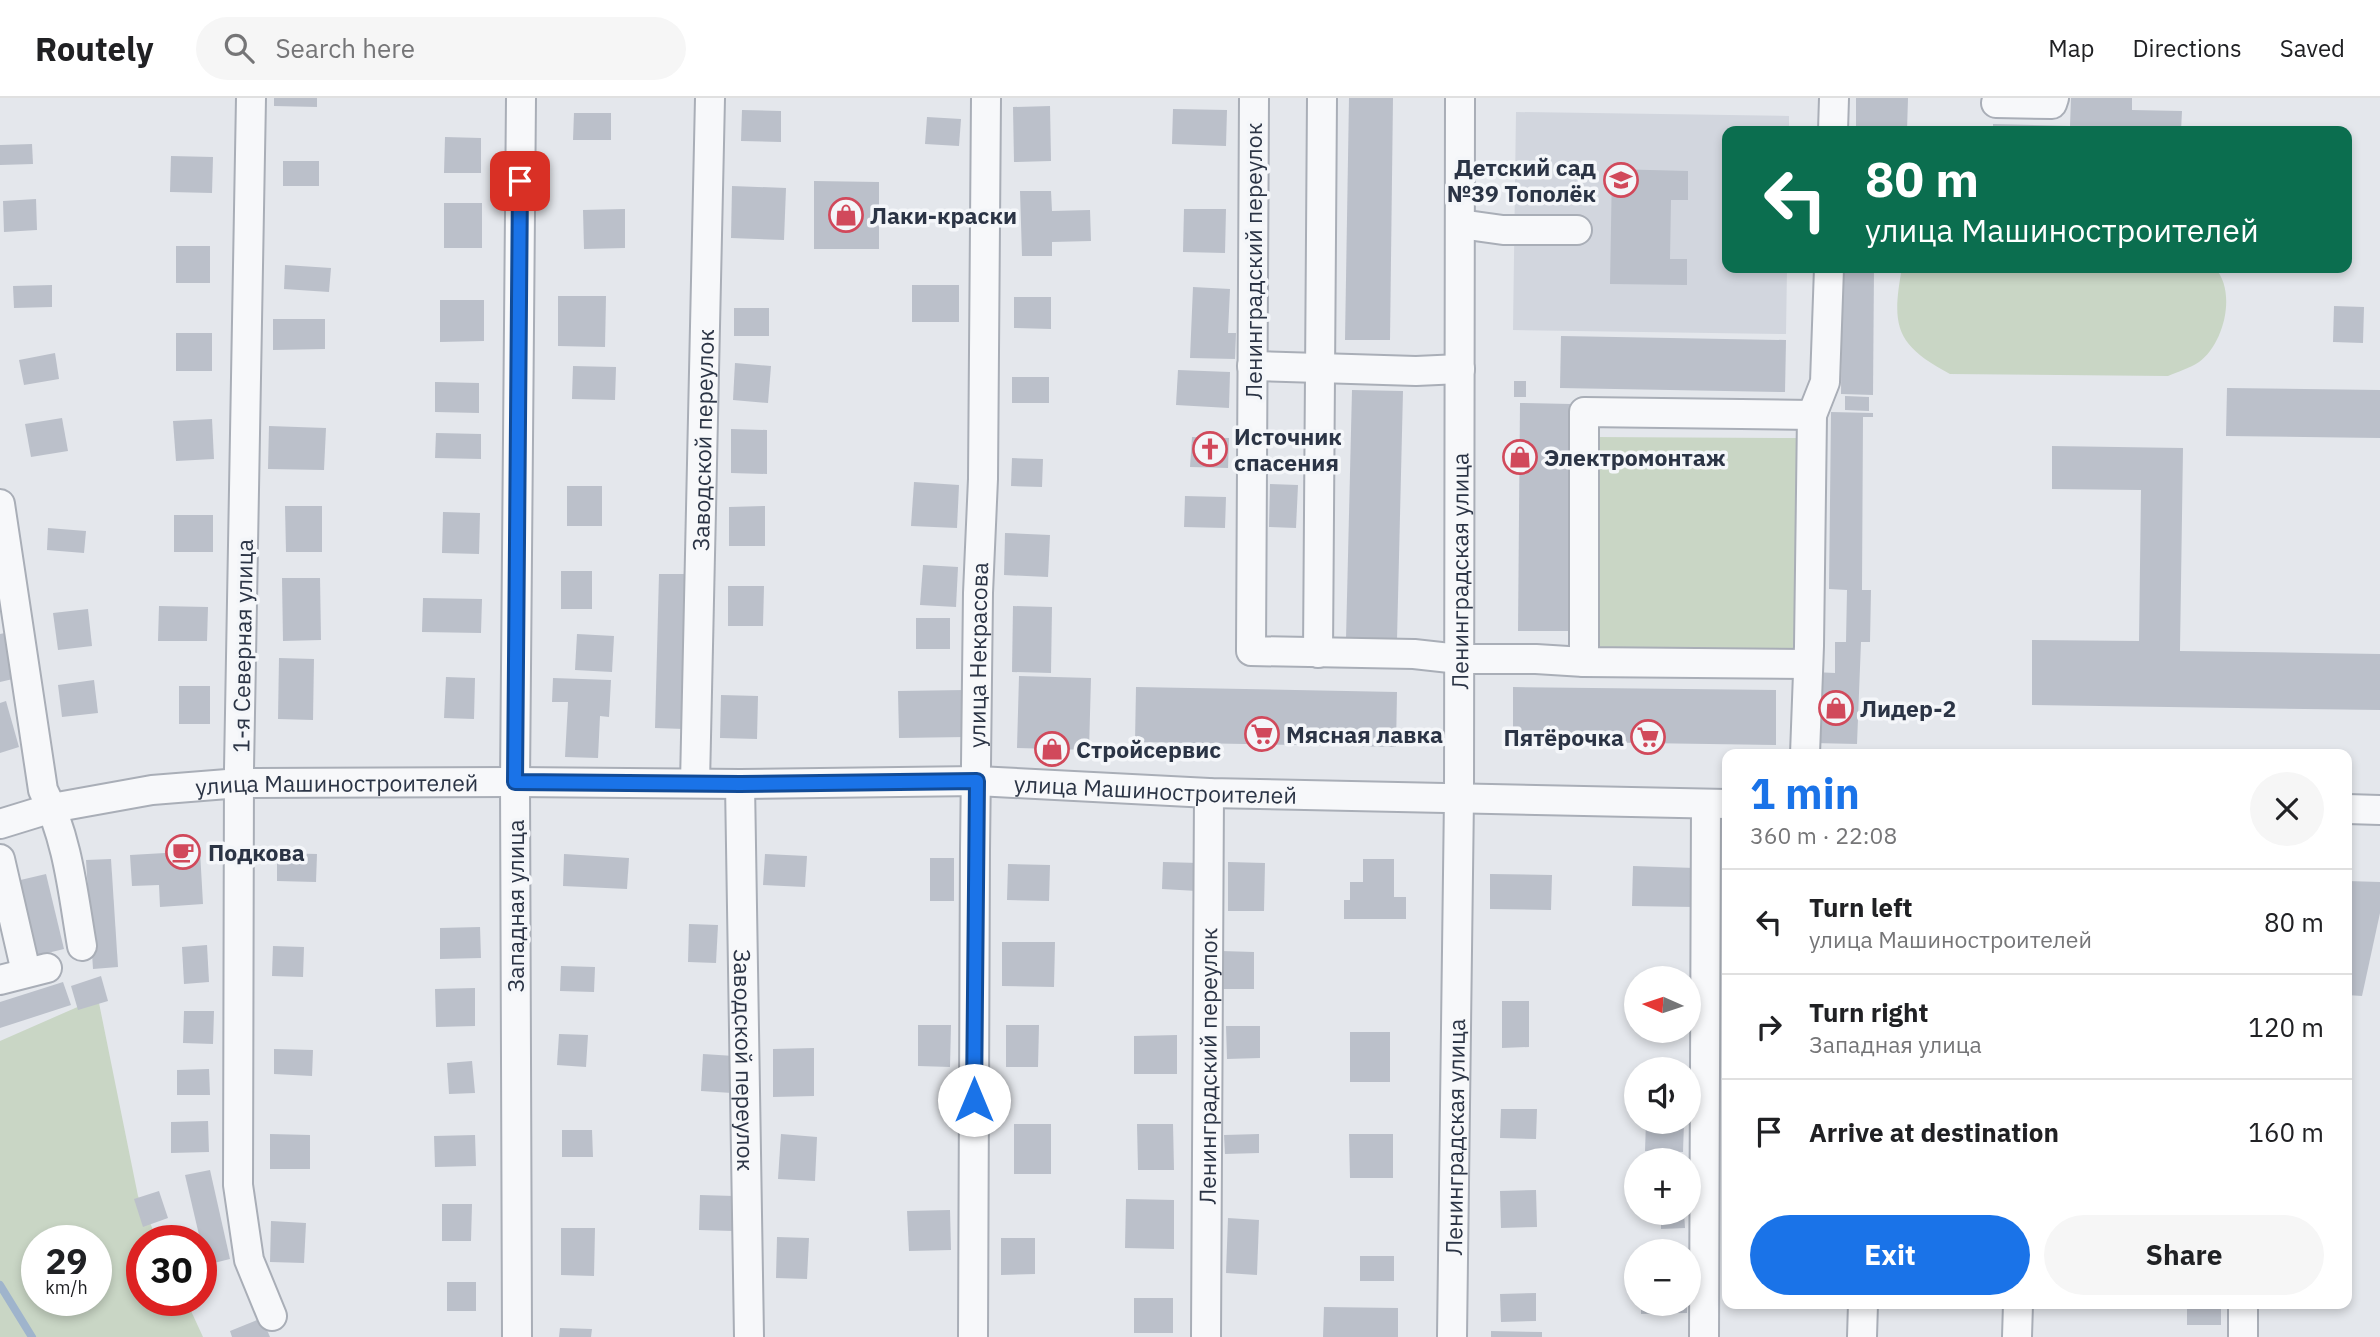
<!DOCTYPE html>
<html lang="en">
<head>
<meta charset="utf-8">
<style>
	body { margin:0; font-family:"IBM Plex Sans",sans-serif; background:#f6f6f6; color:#202124; height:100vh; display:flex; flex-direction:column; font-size:26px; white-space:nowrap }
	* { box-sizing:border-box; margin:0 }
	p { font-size:23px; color:#757577 }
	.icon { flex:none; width:38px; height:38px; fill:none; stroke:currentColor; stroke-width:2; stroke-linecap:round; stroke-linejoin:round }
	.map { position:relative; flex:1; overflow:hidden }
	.details { position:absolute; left:1722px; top:651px; width:630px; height:560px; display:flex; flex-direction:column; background:#fff; border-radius:14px; box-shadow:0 4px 10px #0003 }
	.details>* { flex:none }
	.banner { position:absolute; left:1722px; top:28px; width:630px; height:147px; border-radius:14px; box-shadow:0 4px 10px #0003; background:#0b6e4f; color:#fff; overflow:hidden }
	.needle { width:46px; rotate:273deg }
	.buttons { position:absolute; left:1624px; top:868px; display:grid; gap:14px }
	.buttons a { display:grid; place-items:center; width:77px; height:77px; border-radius:50%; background:#fff; box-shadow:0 4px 10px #0003; font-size:35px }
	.speed { position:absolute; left:21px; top:1127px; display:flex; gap:14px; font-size:35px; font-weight:700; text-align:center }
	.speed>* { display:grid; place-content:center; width:91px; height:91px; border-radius:50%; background:#fff; box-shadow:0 4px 10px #0003; line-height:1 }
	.speed small { font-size:18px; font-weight:400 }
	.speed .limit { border:10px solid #d22; background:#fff; color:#111 }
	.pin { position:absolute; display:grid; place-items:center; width:60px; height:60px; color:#fff; margin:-30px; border-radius:14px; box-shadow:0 4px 10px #0006 }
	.me { position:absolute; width:77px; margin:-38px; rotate:0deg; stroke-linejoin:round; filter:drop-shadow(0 0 5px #0008) }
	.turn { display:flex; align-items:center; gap:24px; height:147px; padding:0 28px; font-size:32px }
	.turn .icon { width:91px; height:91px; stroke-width:2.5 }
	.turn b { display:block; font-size:49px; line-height:60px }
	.round { display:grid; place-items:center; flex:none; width:74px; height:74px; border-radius:37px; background:#f6f6f6 }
	.summary { display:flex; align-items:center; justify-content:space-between; height:119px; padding:0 28px }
	h1 { font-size:42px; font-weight:700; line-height:52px; color:#1a73e8 }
	.button { display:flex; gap:14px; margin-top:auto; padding:14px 28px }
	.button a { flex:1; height:80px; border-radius:42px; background:#1a73e8; color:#fff; font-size:28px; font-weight:700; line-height:80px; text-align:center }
	.button a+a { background:#f6f6f6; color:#202124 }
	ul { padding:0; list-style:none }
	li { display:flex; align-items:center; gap:21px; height:105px; padding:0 28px; border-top:2px solid #e0e0e0 }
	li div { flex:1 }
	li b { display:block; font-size:26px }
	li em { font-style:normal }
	header { display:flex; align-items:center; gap:42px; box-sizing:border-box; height:98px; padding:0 35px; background:#fff; border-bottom:2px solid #e0e0e0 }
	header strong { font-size:33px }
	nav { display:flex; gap:38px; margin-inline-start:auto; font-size:24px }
	.search { width:490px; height:63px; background:#f6f6f6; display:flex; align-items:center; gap:18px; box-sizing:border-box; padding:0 24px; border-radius:38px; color:#757577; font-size:26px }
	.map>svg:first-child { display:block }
</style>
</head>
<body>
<header>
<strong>Routely</strong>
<div class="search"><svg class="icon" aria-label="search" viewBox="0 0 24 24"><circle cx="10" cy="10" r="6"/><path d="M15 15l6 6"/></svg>Search here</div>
<nav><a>Map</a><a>Directions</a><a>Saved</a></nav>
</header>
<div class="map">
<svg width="2380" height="1239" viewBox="0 0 2380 1239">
	<rect width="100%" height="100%" fill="#e4e7ec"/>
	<!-- built -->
	<polygon fill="#d2d6de" points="1516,14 1789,18 1789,33 1727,33 1727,170 1787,170 1786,236 1513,232"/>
	<!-- green -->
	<g fill="#c9d6c5" fill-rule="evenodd">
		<path d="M1902 170H2215C2237 194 2224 246 2199 264 2190 270 2177 274 2168 278L1950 276C1896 247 1891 229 1902 170Z"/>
		<polygon points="1593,339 1797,340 1796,555 1591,554"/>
		<path d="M98 900 138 1098 158 1143H142V1202H186L203 1239H0V943ZM37 1143H96V1202H37Z"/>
	</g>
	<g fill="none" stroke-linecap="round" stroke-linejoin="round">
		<!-- stream -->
		<polyline stroke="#9fb4cc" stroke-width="8" points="0,1187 32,1239"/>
	</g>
	<!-- building -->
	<g fill="#bbc0ca">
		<polygon points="274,0 317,0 317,9 274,8"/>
		<polygon points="1349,0 1393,0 1390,242 1345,242"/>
		<polygon points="1856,0 1908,0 1907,33 1856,33"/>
		<polygon points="2071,0 2132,0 2132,12 2182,13 2181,33 1993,33 1993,26 2070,28"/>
		<polygon points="1050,8 1051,63 1014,64 1013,9"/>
		<polygon points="1173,11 1227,12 1226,48 1172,46"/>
		<polygon points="742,12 781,13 781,44 741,43"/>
		<polygon points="574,15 611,15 611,42 573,42"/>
		<polygon points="927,19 961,21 959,48 925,46"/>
		<polygon points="445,39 481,40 481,75 444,75"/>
		<polygon points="32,46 33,66 0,67 0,47"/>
		<polygon points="171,58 213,59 212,95 170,94"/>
		<rect x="283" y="63" width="36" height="25"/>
		<polygon points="1612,71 1688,73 1688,102 1671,102 1670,161 1687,161 1687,187 1610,186"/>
		<polygon points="814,83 879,84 879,151 814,151"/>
		<polygon points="732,88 786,90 784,142 731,140"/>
		<polygon points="1020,93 1051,93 1052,113 1090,112 1091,143 1052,144 1052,158 1022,158"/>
		<polygon points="36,101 37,132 4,134 3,103"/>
		<rect x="444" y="105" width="38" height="45"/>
		<polygon points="625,111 625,150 584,151 583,112"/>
		<polygon points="1184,111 1226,111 1225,155 1183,154"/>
		<rect x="176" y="148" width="34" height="37"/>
		<polygon points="285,167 331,170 329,194 284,191"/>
		<polygon points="1842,170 1874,170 1873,297 1841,296"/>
		<polygon points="52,187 52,209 14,210 13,188"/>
		<rect x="912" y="187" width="47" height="37"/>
		<polygon points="1193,189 1230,191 1228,235 1236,235 1235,261 1190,260"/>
		<polygon points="558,198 606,198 605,249 558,248"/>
		<polygon points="1014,199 1051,199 1051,231 1014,230"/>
		<polygon points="440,202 484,202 484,243 440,244"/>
		<polygon points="2334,208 2364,209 2363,245 2333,244"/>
		<rect x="734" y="210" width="35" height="28"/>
		<polygon points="273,221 325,221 325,251 273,252"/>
		<rect x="176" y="235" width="36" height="38"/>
		<polygon points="1561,238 1786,242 1785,294 1560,290"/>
		<polygon points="55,255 59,281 24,287 19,262"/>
		<polygon points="735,265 771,268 768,305 733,302"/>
		<polygon points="573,268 616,269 615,302 572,301"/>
		<polygon points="1178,272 1230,274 1229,310 1176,307"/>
		<rect x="1012" y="279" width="37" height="26"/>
		<rect x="1514" y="283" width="12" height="16"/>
		<polygon points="435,284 479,285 479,315 435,314"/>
		<polygon points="2227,290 2380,292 2380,340 2226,338"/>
		<polygon points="1352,292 1403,293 1397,542 1346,541"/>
		<polygon points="1845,298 1869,299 1869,313 1845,312"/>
		<polygon points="1520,305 1571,306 1569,533 1518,533"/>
		<polygon points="1831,314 1873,315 1873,319 1863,319 1862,492 1871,492 1870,544 1861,544 1857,646 1812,645 1814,574 1835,575 1835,544 1846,544 1847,492 1829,491"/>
		<polygon points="62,320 68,353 31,359 25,326"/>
		<polygon points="212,321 214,361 176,363 173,323"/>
		<polygon points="269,328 326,330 324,372 268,371"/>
		<polygon points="731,331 767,332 767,376 731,375"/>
		<polygon points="436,335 481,336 481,361 435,360"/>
		<polygon points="1192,339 1229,340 1228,370 1190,369"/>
		<polygon points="2052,348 2183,350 2180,553 2380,556 2380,612 2032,607 2032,542 2139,543 2141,392 2052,391"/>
		<polygon points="1012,360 1043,361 1042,389 1011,388"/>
		<polygon points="914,384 959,387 957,430 911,428"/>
		<polygon points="1270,386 1298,387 1296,430 1269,429"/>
		<rect x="567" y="388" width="35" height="40"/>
		<polygon points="1185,398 1226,399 1225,430 1184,429"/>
		<polygon points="285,408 322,408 322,454 286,454"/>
		<polygon points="765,408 765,448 729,448 729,409"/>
		<polygon points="443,414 480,415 479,456 442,455"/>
		<rect x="174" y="417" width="39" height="37"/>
		<polygon points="48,430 86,433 84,455 47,452"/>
		<polygon points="1005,435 1050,437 1048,479 1004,477"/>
		<polygon points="923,467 958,469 956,509 920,507"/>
		<rect x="561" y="473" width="31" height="38"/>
		<polygon points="659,476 687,476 684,631 655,630"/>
		<polygon points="282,480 320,480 321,542 283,543"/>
		<polygon points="728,488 764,488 763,528 728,528"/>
		<polygon points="423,500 482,501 481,535 422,534"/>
		<polygon points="159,508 208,509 207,543 158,543"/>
		<polygon points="1013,508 1052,509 1051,575 1012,574"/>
		<polygon points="88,511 92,548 58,552 53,515"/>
		<rect x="916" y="520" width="34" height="31"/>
		<polygon points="10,534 13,581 0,584 0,536"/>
		<polygon points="577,536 614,538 612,574 575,572"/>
		<polygon points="279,560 314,561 313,622 278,621"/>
		<polygon points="1019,578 1091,580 1089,652 1017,650"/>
		<polygon points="446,579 475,580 474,621 444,620"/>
		<polygon points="553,580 611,582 609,619 600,618 598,660 565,659 568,604 552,604"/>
		<polygon points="94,582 98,615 62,619 58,587"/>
		<rect x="179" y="588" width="31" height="38"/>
		<polygon points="1136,589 1397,594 1396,649 1135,644"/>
		<polygon points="1513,589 1776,592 1776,647 1513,643"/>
		<polygon points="965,592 966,639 899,640 898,593"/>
		<polygon points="721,597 758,598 757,641 720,640"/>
		<polygon points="6,603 19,649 0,655 0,605"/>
		<polygon points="200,753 203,806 160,809 159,787 132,788 130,757"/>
		<polygon points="277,755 317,756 316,784 277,783"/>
		<polygon points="564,756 629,760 627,791 563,788"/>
		<polygon points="765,756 807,758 805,789 763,787"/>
		<rect x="930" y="760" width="24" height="43"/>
		<polygon points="111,761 118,869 93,871 86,762"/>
		<polygon points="1363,761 1394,761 1394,799 1406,799 1406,821 1344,821 1344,802 1350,802 1350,784 1363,784"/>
		<polygon points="1163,764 1199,765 1197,793 1162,791"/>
		<polygon points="1228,764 1265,765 1264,813 1228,813"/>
		<polygon points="1008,766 1050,767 1049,803 1007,802"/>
		<polygon points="1633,768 1695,770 1694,809 1632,808"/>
		<polygon points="46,776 64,851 31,859 12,784"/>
		<polygon points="1490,776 1552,777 1551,812 1490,811"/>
		<polygon points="2347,783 2380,784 2380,815 2362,898 2347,897"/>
		<polygon points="689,826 718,827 716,865 688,864"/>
		<polygon points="480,829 481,860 440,861 440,830"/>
		<polygon points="1002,844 1055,844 1054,889 1002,888"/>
		<polygon points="207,847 209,884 184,886 182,849"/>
		<polygon points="273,848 304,849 303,879 272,878"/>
		<polygon points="1221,853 1254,854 1254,891 1221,891"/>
		<polygon points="561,868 595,869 594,894 560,893"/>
		<polygon points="101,878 108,903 78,912 71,888"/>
		<polygon points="63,884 71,907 0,930 0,904"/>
		<polygon points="475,890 475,928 436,929 435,891"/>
		<polygon points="1502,903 1529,903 1529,949 1502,950"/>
		<polygon points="184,913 214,913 213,946 183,945"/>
		<polygon points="918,927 951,927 950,969 918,968"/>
		<polygon points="1006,927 1039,927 1038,969 1006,969"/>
		<polygon points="1226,928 1260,928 1260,960 1227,961"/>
		<rect x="1350" y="934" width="40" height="50"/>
		<polygon points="559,936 588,937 586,969 557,967"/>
		<polygon points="1177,937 1177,976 1134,976 1134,938"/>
		<polygon points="814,950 814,998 773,999 773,951"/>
		<polygon points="274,951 313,952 312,978 274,976"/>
		<polygon points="703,956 734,958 732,995 701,993"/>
		<polygon points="472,963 475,995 449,996 447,965"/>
		<polygon points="209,971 210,997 177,997 177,972"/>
		<polygon points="1501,1011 1537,1011 1536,1041 1500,1040"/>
		<polygon points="208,1023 209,1054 171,1055 171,1024"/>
		<polygon points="1646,1024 1684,1024 1683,1054 1645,1053"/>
		<rect x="1014" y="1026" width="37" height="50"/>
		<polygon points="1137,1026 1173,1026 1174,1072 1138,1072"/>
		<polygon points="562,1032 592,1032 593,1059 562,1059"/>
		<polygon points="270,1036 310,1037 310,1071 270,1071"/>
		<polygon points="781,1036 817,1039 815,1083 778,1081"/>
		<polygon points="1259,1036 1259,1055 1225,1056 1224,1037"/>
		<polygon points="1349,1036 1393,1036 1393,1080 1350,1080"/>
		<polygon points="475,1037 476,1068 435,1069 434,1038"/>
		<polygon points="210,1072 230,1161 206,1167 185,1077"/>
		<polygon points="1536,1092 1537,1129 1501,1130 1500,1093"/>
		<polygon points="159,1093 168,1120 143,1129 134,1101"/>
		<polygon points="700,1097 734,1098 733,1133 699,1132"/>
		<polygon points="1126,1101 1174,1102 1174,1151 1125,1150"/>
		<polygon points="442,1106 472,1106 471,1143 442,1143"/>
		<polygon points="950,1112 951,1152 909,1153 907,1113"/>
		<polygon points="1661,1115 1684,1115 1685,1130 1661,1131"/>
		<polygon points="1228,1120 1259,1122 1257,1177 1226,1175"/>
		<polygon points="271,1123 306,1125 304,1165 270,1164"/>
		<polygon points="561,1130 595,1130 594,1178 561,1177"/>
		<polygon points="777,1139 809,1140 807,1181 776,1180"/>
		<polygon points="1001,1140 1035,1140 1035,1176 1001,1177"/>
		<rect x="1360" y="1158" width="34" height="25"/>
		<rect x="447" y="1184" width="29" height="29"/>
		<polygon points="1536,1195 1536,1223 1501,1224 1500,1196"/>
		<rect x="1134" y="1200" width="39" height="35"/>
		<polygon points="1641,1206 1687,1206 1687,1215 1641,1216"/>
		<rect x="2187" y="1206" width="34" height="21"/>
		<polygon points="1324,1209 1398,1210 1398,1239 1323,1239"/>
		<polygon points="262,1220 270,1239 232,1239 230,1233"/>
		<polygon points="560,1230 592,1231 591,1239 559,1239"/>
		<polygon points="1491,1233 1542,1234 1542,1239 1491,1239"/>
	</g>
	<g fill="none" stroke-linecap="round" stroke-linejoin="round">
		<!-- minor casing -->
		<g stroke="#a9aeb7" stroke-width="32">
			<g id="minor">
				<polyline points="251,0 239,671 238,1087 249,1162 272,1218"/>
				<polyline points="1254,0 1251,553 1414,556 1459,561 1536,561 1584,564 1808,566"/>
				<polyline points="1996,5 2052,6 2054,0"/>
				<polyline points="1833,33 1834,0"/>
				<polyline points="1460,126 1503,132 1577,132"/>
				<polyline points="1252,268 1416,273 1460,271"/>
				<path d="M0 406 43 692C68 740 73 796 82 848"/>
				<polyline points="1318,555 1322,0"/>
				<polyline points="1584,564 1584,314 1812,317"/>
				<polyline points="1805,656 1809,548 1812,317 1825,284 1829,170"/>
				<path id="s1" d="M695 685 710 0"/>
				<path id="s2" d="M740 686 749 1239"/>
				<polyline points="2347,711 2380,712"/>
				<path id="s3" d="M0 726 52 710 152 692 240 685 515 684 740 686 977 683 1209 695 1727 706"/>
				<polyline points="0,761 26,874"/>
				<polyline points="0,882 47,870"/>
				<polyline points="517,1239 515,684 521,0"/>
				<path id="s4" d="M973 1239 975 752 978 495 983 381 986 0"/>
				<path id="s5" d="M1206 1239 1209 695"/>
				<path id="s6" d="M1452 1239 1459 699 1460 0"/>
				<polyline points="1704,1239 1706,706"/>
				<polyline points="1862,1239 1863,1206"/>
				<polyline points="2017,1239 2018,1206"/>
				<polyline points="2243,1239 2243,1206"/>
			</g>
		</g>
		<!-- minor -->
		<use href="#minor" stroke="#f7f8fa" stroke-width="28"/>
	</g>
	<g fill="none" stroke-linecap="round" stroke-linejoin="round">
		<!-- route casing -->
		<g stroke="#114b97" stroke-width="18">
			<polyline id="route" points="520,83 515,684 740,686 977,683 974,1002"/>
		</g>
		<!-- route -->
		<use href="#route" stroke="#1a73e8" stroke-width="12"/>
	</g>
	<!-- icons -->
	<defs>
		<g id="school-ring" transform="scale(1.75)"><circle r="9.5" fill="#f4f6f9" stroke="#d1495b" stroke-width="1.5"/><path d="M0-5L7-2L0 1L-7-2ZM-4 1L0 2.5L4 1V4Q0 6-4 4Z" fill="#d1495b"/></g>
		<g id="shop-ring" transform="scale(1.75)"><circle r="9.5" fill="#f4f6f9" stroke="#d1495b" stroke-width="1.5"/><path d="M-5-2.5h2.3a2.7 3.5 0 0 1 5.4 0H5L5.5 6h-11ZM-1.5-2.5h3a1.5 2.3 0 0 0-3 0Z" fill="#d1495b"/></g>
		<g id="church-ring" transform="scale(1.75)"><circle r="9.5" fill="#f4f6f9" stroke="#d1495b" stroke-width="1.5"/><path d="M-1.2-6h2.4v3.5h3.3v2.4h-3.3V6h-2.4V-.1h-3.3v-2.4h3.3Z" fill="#d1495b"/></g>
		<g id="supermarket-ring" transform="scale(1.75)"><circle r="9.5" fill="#f4f6f9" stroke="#d1495b" stroke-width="1.5"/><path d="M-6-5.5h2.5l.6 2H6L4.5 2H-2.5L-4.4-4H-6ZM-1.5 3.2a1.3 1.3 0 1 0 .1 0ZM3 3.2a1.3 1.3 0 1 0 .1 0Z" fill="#d1495b"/></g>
		<g id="cafe-ring" transform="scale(1.75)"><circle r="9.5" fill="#f4f6f9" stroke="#d1495b" stroke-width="1.5"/><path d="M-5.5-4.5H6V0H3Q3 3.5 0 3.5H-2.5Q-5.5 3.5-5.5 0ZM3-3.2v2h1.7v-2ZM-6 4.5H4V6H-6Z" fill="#d1495b"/></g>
	</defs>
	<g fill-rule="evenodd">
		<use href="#school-ring" x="1621" y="82"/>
		<use href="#shop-ring" x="846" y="117"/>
		<use href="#church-ring" x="1210" y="351"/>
		<use href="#shop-ring" x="1520" y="359"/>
		<use href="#shop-ring" x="1836" y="610"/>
		<use href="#supermarket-ring" x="1262" y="636"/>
		<use href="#supermarket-ring" x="1648" y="639"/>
		<use href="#shop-ring" x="1052" y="651"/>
		<use href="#cafe-ring" x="183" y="754"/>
	</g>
	<g text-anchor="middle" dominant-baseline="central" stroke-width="7" stroke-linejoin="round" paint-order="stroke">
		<!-- poi labels -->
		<g font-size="23" font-weight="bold" fill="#2b3445" stroke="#f4f6f9" text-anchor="start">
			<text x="1596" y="69" text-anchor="end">Детский сад<tspan x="1596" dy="26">№39 Тополёк</tspan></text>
			<text x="870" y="117">Лаки-краски</text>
			<text x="1234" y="338">Источник<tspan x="1234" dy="26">спасения</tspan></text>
			<text x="1544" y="359">Электромонтаж</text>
			<text x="1860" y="610">Лидер-2</text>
			<text x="1286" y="636">Мясная лавка</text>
			<text x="1624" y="639" text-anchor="end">Пятёрочка</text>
			<text x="1076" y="651">Стройсервис</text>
			<text x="208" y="754">Подкова</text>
		</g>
		<!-- street labels -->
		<g font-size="23" fill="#2b3445" stroke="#f4f6f9">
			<text transform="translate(1253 163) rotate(-90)">Ленинградский переулок</text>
			<text stroke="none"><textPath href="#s1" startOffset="343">Заводской переулок</textPath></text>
			<text stroke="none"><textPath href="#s6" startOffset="766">Ленинградская улица</textPath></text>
			<text transform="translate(242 548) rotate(-89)">1-я Северная улица</text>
			<text stroke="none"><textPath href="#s4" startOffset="682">улица Некрасова</textPath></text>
			<text stroke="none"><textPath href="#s3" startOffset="341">улица Машиностроителей</textPath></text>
			<text stroke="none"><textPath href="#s3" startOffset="1160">улица Машиностроителей</textPath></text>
			<text transform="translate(515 808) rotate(-90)">Западная улица</text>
			<text stroke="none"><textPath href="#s2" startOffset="276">Заводской переулок</textPath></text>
			<text stroke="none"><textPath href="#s5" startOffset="271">Ленинградский переулок</textPath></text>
			<text stroke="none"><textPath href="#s6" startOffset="200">Ленинградская улица</textPath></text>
		</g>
	</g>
</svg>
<div class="buttons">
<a><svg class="needle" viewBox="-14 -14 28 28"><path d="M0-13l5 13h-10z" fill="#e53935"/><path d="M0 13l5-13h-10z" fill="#757577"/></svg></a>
<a><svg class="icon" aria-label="sound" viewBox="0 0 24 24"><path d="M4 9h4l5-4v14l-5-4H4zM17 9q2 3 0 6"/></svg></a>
<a>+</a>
<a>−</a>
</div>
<div class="speed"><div>29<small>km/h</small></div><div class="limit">30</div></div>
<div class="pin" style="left:520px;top:83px;background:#d93025"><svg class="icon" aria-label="arrive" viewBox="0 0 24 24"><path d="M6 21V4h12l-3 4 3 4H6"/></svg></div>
<svg class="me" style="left:974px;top:1002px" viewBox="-20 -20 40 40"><circle r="19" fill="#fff"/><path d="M0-13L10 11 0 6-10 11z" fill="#1a73e8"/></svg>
<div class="banner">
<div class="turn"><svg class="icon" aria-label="left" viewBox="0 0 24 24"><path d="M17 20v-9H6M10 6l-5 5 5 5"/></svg><div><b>80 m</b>улица Машиностроителей</div></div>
</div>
<section class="details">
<div class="summary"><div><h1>1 min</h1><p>360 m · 22:08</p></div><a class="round"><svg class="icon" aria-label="close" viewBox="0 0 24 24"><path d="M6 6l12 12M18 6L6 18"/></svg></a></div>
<ul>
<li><svg class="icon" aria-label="left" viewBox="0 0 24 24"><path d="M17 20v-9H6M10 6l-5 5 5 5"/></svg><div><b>Turn left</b><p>улица Машиностроителей</p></div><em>80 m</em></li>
<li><svg class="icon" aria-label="right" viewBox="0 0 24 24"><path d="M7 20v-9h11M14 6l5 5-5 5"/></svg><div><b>Turn right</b><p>Западная улица</p></div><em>120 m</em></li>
<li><svg class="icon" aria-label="arrive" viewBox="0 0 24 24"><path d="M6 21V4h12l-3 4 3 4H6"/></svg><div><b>Arrive at destination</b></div><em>160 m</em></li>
</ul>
<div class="button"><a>Exit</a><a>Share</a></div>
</section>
</div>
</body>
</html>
